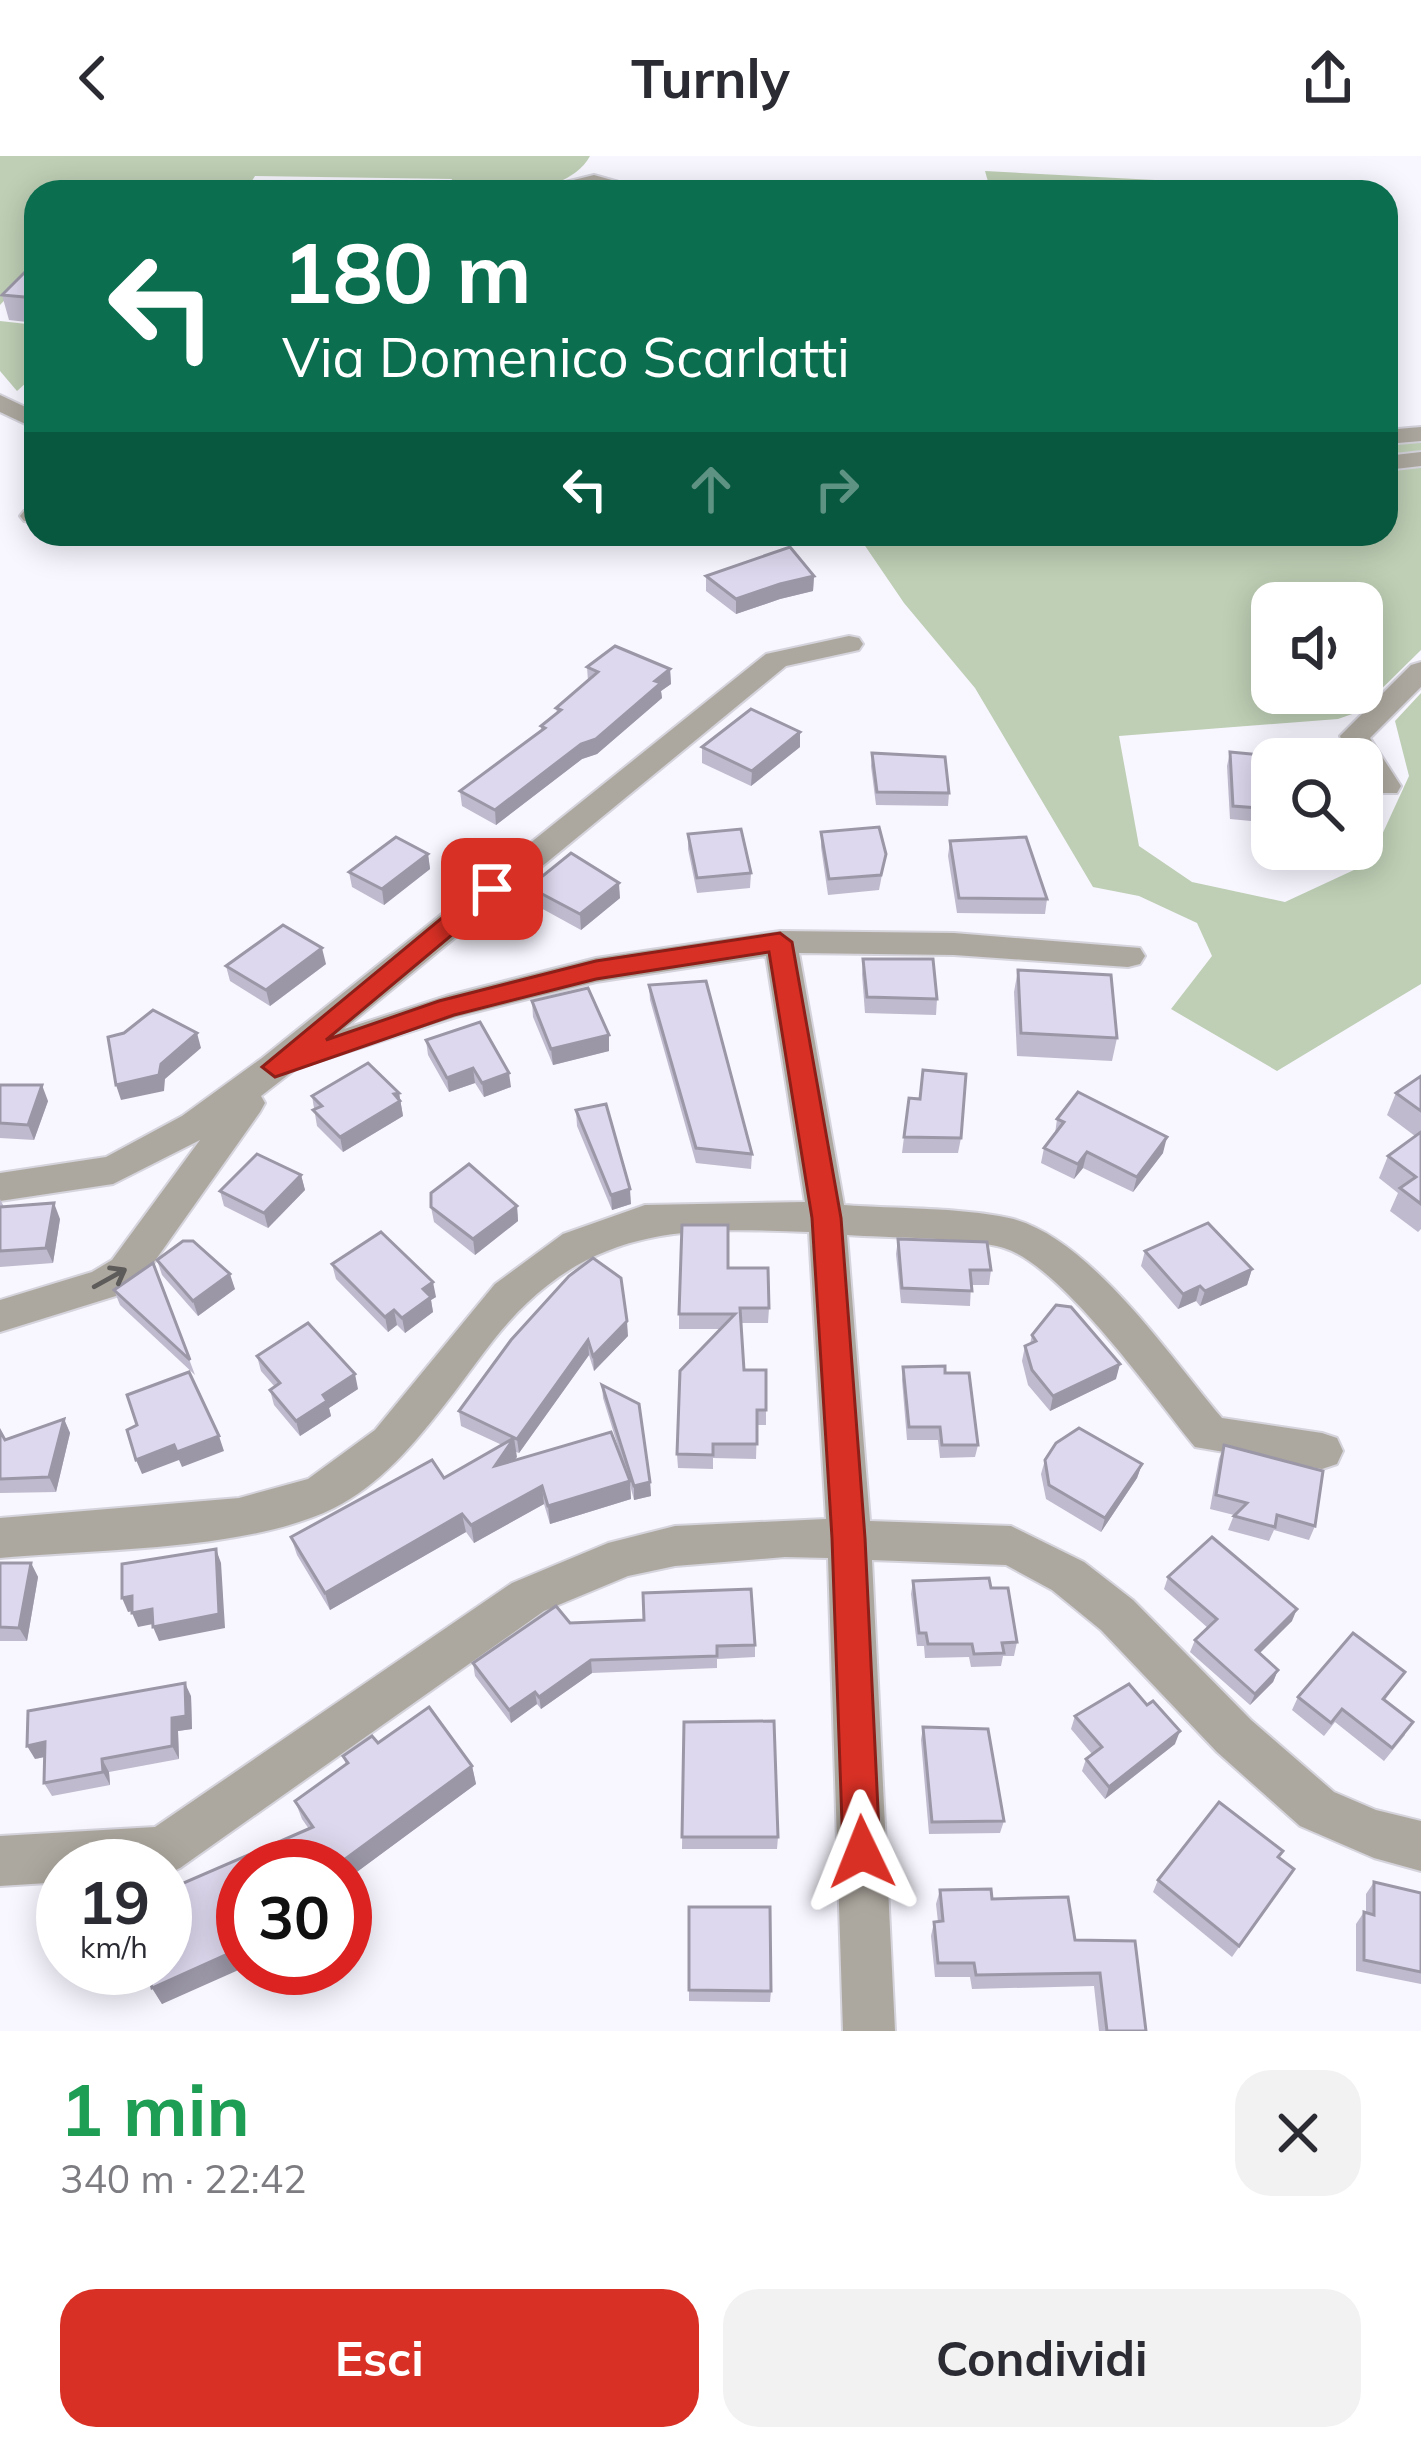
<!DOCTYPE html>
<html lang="it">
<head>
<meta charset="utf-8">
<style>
	body { margin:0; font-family:Mulish,sans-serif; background:#f2f2f3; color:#2b2b33; height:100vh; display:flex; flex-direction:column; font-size:45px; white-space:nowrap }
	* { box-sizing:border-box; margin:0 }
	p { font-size:39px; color:#7c7c81 }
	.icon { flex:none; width:66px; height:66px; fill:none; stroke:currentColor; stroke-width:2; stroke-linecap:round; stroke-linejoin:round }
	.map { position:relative; height:1875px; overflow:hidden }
	.details { display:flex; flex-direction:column; background:#fff; flex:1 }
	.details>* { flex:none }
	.top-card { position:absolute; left:24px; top:24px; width:1374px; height:366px; border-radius:36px; box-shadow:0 6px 30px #0003; background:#0b6e4f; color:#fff; overflow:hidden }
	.buttons { position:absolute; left:1251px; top:426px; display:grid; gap:24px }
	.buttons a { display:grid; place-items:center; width:132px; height:132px; border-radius:24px; background:#fff; box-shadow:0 6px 30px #0003; font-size:60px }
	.speed { position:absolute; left:36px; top:1683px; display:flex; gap:24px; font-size:60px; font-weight:700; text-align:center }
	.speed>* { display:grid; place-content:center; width:156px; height:156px; border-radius:50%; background:#fff; box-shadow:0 6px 30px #0003; line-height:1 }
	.speed small { font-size:30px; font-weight:400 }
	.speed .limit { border:18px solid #d22; background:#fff; color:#111 }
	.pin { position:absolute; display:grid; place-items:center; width:102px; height:102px; color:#fff; margin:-51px; border-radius:24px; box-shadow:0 6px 18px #0006 }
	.me { position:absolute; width:132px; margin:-66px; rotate:358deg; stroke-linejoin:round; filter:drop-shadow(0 0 9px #0008) }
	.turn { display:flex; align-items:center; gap:42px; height:252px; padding:0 60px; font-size:54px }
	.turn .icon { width:156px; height:156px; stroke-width:2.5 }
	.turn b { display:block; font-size:84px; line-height:102px }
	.lanes { display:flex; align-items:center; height:114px; padding:0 60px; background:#0003; justify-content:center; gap:60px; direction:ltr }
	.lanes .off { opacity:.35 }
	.round { display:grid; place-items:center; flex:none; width:126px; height:126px; border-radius:36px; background:#f2f2f3 }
	.overview { display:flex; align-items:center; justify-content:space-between; height:204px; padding:0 60px }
	h1 { font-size:72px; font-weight:700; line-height:90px; color:#1e9e55 }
	.primary-button { display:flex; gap:24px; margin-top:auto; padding:24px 60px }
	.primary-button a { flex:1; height:138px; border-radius:36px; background:#d93025; color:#fff; font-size:48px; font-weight:700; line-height:138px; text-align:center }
	.primary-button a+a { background:#f2f2f3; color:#2b2b33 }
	header { display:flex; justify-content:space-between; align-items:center; height:156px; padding:0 60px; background:#fff; font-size:54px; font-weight:700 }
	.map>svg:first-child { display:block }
</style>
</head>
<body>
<header><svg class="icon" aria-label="back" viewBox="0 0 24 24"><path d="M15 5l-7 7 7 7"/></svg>Turnly<svg class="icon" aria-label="share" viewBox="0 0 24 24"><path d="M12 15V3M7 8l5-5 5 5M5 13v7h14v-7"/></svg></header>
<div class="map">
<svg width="1421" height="1875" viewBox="0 0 1421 1875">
	<rect width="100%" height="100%" fill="#f8f6ff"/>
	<!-- green -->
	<g fill="#becfb5" fill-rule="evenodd">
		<path d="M0 0H590C566 43 489 36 447 36L452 23 255 20 245 36H36V111L0 149Z"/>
		<polygon points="985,15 1174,25 1190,36 991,36"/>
		<polygon points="0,165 36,169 36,218 17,235 0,215"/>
		<path d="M1421 284V494L1358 556 1338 563 1119 580 1139 690 1192 726 1285 746 1369 707 1409 620 1395 565 1421 537V828L1277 915 1171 853 1212 800 1197 767 1139 740 1093 731 975 532 904 447 857 378H1386V287ZM1272 447H1362V537H1272Z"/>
	</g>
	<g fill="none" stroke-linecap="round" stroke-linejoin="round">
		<!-- minor casing -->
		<g stroke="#d5d3dc" stroke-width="4">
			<g id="minor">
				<polygon points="594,19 654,36 594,31 525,36"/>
				<polygon points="0,239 36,256 36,273 0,256"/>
				<polygon points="1421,271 1421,285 1386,288 1386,274"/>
				<polygon points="1421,296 1421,310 1386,314 1386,300"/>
				<polygon points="36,351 36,367 24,365 20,360 24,355"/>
				<path d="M849 480 859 482 863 488 859 494 786 510 344 873 449 839 596 802 780 775 954 777 1140 792 1145 800 1140 808 1128 811 954 799 799 797 844 1049C897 1053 957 1051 1009 1062 1089 1080 1170 1201 1222 1262L1322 1277 1337 1282 1343 1295 1337 1308 1322 1313 1195 1291C1154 1241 1062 1110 1004 1092 968 1081 888 1082 847 1079L870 1365 1011 1370 1084 1406 1133 1444 1251 1564 1334 1636 1376 1654 1421 1665V1715L1374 1702 1300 1670 1217 1596 1101 1474 1052 1434 1006 1409 872 1404 895 1875H843L828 1402 785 1401 675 1410 628 1420 544 1455 180 1712 165 1719V1710H63V1726L0 1730V1680L155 1671 512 1427 608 1387 675 1370 826 1363 809 1076C701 1072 610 1068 527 1147 496 1176 472 1214 446 1247 415 1287 380 1329 334 1352 248 1395 97 1393 0 1402V1362L239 1342 308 1323 375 1274 495 1128 563 1078 645 1049 805 1046 766 800 596 826 456 861 297 912 261 940 265 947 260 956 140 1126 119 1139 0 1176V1144L92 1116 112 1104 200 984 113 1028 0 1045V1017L106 1001 182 960 262 902 766 498Z"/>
				<polygon points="1421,506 1421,531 1370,582 1401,630 1397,637 1375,637 1362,619 1362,603 1350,603 1340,580 1411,509"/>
			</g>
		</g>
		<!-- minor -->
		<use href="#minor" fill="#ada89f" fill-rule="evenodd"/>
	</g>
	<!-- wall -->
	<g fill="#bfbacd">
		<polygon points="36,105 36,167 9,164 2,139"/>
		<polygon points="706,420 814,420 813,435 780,443 736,458 706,435"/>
		<polygon points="587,511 670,513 671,528 661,535 662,542 597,598 582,603 496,669 462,650 460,635 541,575 541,570 557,557 556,552 588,525"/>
		<polygon points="800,576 800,591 751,630 702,607 702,591"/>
		<polygon points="1230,596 1272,603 1272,667 1230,663 1227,610"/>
		<polygon points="872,597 949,637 948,650 876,649 871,610"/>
		<polygon points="821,676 886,698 879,734 828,739 821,691"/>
		<polygon points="688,678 751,717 750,732 697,737 688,693"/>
		<polygon points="950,685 1047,743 1045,758 957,757 948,700"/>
		<polygon points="428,698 430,713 384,749 352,731 349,716"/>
		<polygon points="529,731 620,742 581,774 530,746"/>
		<polygon points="863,803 937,843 936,859 865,857 862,818"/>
		<polygon points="326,808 270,850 230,825 226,810"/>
		<polygon points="1018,814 1117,882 1112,905 1017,900 1014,836"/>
		<polygon points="649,829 752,998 751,1013 696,1007 650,844"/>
		<polygon points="532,845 609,895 553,909 533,861"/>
		<polygon points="426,884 511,931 484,941 475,927 449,936 428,899"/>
		<polygon points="1421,920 1421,1073 1418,1076 1390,1055 1398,1037 1379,1022 1388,1000 1415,980 1387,959 1396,937"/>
		<polygon points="0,929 48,945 34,984 0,982"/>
		<polygon points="399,937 403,960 343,996 317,970 312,940"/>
		<polygon points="909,942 961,982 958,997 902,997"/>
		<polygon points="576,954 631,1048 612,1054 577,970"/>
		<polygon points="1057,963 1163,997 1133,1036 1083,1012 1074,1023 1041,1007 1044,992 1055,978"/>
		<polygon points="301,1019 305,1034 268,1072 224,1050 220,1035"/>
		<polygon points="0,1043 4,1051 60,1063 53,1107 0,1111"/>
		<polygon points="517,1050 518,1065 475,1099 434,1066 431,1051"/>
		<polygon points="898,1083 991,1114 989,1129 971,1129 970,1150 901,1147 896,1098"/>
		<polygon points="1145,1095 1252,1113 1247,1129 1200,1150 1196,1145 1178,1153 1141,1110"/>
		<polygon points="157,1104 235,1133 198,1160 162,1119"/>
		<polygon points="153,1107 195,1219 120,1149 114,1134"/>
		<polygon points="332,1108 436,1141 431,1144 433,1156 405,1177 397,1169 388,1176 336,1123"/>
		<polygon points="728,1112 769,1152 768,1167 741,1167 744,1214 766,1214 766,1269 757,1269 756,1303 713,1302 713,1313 678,1312 677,1298 720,1173 679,1173 679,1158"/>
		<polygon points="1032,1179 1116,1223 1050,1255 1028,1229 1022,1205 1025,1190 1030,1188"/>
		<polygon points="628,1180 594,1215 589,1199 519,1297 516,1296 515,1304 624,1310 603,1242 602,1229 650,1326 651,1340 634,1344 630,1329 631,1343 550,1368 544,1348 474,1387 466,1376 330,1454 297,1399 291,1381 444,1322 502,1289 461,1270 459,1255 511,1184"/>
		<polygon points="257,1200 358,1233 329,1252 331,1260 300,1280 274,1249 270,1234 275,1231 261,1215"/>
		<polygon points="903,1211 945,1217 978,1289 975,1301 940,1302 938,1284 907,1284 902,1224"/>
		<polygon points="64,1263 70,1277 56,1336 0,1337 0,1275 5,1284"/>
		<polygon points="1224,1289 1315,1370 1309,1384 1274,1374 1269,1385 1228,1374 1234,1359 1210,1353 1219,1303"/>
		<polygon points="1045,1304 1142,1308 1137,1322 1101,1376 1046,1343 1041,1318"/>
		<polygon points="0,1407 31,1407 38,1421 27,1485 0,1485"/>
		<polygon points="1168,1421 1292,1465 1259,1497 1278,1514 1273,1526 1250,1549 1190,1496 1195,1484 1208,1472 1164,1433"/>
		<polygon points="913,1425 991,1432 1017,1486 1014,1500 1003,1500 1001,1510 971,1511 969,1501 925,1502 924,1490 917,1490 911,1438"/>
		<polygon points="570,1467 755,1489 755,1501 717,1503 717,1512 592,1517 541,1553 537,1548 511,1567 475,1520 473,1507"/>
		<polygon points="1405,1516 1385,1544 1405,1579 1384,1605 1335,1566 1324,1580 1292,1554 1298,1541"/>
		<polygon points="191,1540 192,1573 178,1575 179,1603 109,1616 110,1629 52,1640 44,1627 45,1601 35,1603"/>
		<polygon points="1075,1560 1175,1588 1105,1643 1082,1615 1086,1603 1092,1598 1071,1573"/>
		<polygon points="684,1566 778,1681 777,1693 682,1693"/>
		<polygon points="923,1571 1004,1665 1000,1677 929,1678 921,1584"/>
		<polygon points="378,1587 472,1610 476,1628 350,1721 354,1734 162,1848 152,1832 309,1673 302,1663 295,1645 346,1609 343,1600"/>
		<polygon points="1279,1701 1294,1713 1232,1801 1153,1736 1158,1724"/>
		<polygon points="1374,1726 1421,1737 1421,1828 1356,1815 1356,1768 1364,1756 1366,1757 1366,1738"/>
		<polygon points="940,1734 992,1743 1075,1784 1146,1875 1099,1875 1094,1830 972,1833 970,1821 935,1821 931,1780 934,1766 938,1766 936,1748"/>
		<polygon points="689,1751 771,1835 770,1846 689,1845"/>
	</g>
	<!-- shaded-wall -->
	<g fill="#9b97a7">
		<polygon points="814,420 813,435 780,443 736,458 736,443 780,428"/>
		<polygon points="670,513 671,528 661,535 662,542 597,598 582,603 496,669 495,654"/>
		<polygon points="800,576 800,591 751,630 752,615"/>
		<polygon points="428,698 430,713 384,749 382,733"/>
		<polygon points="619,727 620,742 581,774 580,758"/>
		<polygon points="322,792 326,808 270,850 266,834"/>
		<polygon points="197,877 201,892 165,923 164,935 121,944 116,929 161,908"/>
		<polygon points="609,879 609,895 553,909 551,893"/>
		<polygon points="473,912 475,927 449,936 447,922"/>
		<polygon points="509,917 511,931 484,941 482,927"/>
		<polygon points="42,929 48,945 34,984 28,969"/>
		<polygon points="399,937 403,960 343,996 340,981 394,938"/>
		<polygon points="1167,981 1163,997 1133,1036 1137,1021"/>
		<polygon points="1087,996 1083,1012 1074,1023 1078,1008"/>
		<polygon points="301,1019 305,1034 268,1072 264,1057"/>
		<polygon points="630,1033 631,1048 612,1054 611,1039"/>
		<polygon points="54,1047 60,1063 53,1107 46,1092"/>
		<polygon points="517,1050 518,1065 475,1099 473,1083"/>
		<polygon points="1252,1113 1247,1129 1200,1150 1205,1135"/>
		<polygon points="230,1118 235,1133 198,1160 193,1145"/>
		<polygon points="433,1126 436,1141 431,1144 433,1156 405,1177 402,1162 423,1133"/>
		<polygon points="1200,1130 1196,1145 1178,1153 1183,1138"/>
		<polygon points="394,1154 397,1169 388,1176 385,1161"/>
		<polygon points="627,1165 628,1180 594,1215 593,1200"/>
		<polygon points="588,1184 589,1199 519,1297 517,1283"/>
		<polygon points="1120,1208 1116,1223 1050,1255 1053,1240"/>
		<polygon points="355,1218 358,1233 329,1252 331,1260 300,1280 296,1265 323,1239"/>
		<polygon points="64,1263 70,1277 56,1336 49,1321"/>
		<polygon points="219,1280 224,1295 182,1311 179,1304 142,1318 136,1304 174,1289"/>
		<polygon points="514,1282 517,1301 497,1328 495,1310"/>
		<polygon points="1142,1308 1137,1322 1101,1376 1105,1362"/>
		<polygon points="630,1325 631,1343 550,1368 548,1350"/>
		<polygon points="650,1326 651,1340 634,1344 634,1330"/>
		<polygon points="542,1330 544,1348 474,1387 471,1369"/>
		<polygon points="462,1358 466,1376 330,1454 325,1437"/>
		<polygon points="216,1393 221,1407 225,1472 159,1485 153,1471"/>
		<polygon points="31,1407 38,1421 27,1485 19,1472"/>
		<polygon points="132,1440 138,1454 128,1456 122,1442"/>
		<polygon points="152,1453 158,1467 138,1471 132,1457"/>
		<polygon points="1297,1453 1292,1465 1251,1506 1256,1494"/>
		<polygon points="591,1504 592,1517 541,1553 539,1541"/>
		<polygon points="1278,1514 1273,1526 1250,1549 1255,1538"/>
		<polygon points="185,1527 191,1540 192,1573 178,1575 179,1603 172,1590 172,1562"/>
		<polygon points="535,1536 537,1548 511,1567 509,1554"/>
		<polygon points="1180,1575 1175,1588 1105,1643 1109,1631"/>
		<polygon points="45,1586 53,1599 35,1603 27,1590"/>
		<polygon points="102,1603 109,1616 110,1629 103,1616"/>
		<polygon points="472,1610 476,1628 350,1721 354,1734 345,1741 345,1719 341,1706"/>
		<polygon points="243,1791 243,1812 162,1848 152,1832"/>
	</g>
	<!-- building -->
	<g fill="#ded8ee" stroke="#9b97a7" stroke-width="3">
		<polygon points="277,27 309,35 238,36 247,29"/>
		<polygon points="84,33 122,36 86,36"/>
		<polygon points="36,105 36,142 2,139"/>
		<polygon points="790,391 814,420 780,428 736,443 706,420"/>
		<polygon points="615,490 670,513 655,525 661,527 596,583 581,588 495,654 460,635 545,572 541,570 561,554 556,552 598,516 587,511"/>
		<polygon points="751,553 800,576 752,615 702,591"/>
		<polygon points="1230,596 1282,601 1283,603 1272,603 1272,653 1233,650"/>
		<polygon points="872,597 945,601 949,637 877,636"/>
		<polygon points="879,671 886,698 881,719 829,723 821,676"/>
		<polygon points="741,673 751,717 697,722 688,678"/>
		<polygon points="396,681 428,698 382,733 349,716"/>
		<polygon points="1026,681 1047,743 959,742 950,685"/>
		<polygon points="571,697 619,727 580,758 529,731"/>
		<polygon points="283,769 322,792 266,834 226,810"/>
		<polygon points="863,803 933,803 937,843 867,841"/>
		<polygon points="1018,814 1111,819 1117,882 1021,877"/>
		<polygon points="706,825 752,998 696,992 649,829"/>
		<polygon points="588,832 609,879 551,893 532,845"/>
		<polygon points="153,854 197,877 161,908 159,919 116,929 108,881 124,877"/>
		<polygon points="480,866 509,917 482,927 473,912 447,922 426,884"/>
		<polygon points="368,907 399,937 394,938 400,945 340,981 313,954 322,950 312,940"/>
		<polygon points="923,914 966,918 961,982 904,981 909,942 920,943"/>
		<polygon points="1421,920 1421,955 1396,937"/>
		<polygon points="0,929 42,929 28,969 0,967"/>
		<polygon points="1078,936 1167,981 1137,1021 1087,996 1078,1008 1044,992 1064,966 1057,963"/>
		<polygon points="606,948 630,1033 611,1039 576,954"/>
		<polygon points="1421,976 1421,1048 1400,1032 1416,1021 1388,1000"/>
		<polygon points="257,998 301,1019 264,1057 220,1035"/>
		<polygon points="469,1008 517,1050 473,1083 431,1051 431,1037"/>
		<polygon points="54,1047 46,1092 0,1095 0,1051"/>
		<polygon points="1208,1067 1252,1113 1205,1135 1200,1130 1183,1138 1145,1095"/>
		<polygon points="682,1069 728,1069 728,1112 768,1112 769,1152 740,1152 744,1214 766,1214 766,1254 757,1254 757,1288 713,1288 713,1299 677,1298 680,1215 735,1158 679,1158"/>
		<polygon points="381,1076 433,1126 423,1133 431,1141 402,1162 394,1154 385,1161 332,1108"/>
		<polygon points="898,1083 987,1086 991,1114 970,1114 972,1135 902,1132"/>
		<polygon points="183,1085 193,1085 230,1118 193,1145 157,1104"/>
		<polygon points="593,1102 621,1122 627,1165 593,1200 588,1184 517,1283 459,1255 511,1184 569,1120"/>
		<polygon points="153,1107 190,1204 114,1134"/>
		<polygon points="1056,1149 1071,1151 1120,1208 1053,1240 1032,1214 1025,1190 1036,1185 1032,1179"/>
		<polygon points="308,1167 355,1218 323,1239 327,1245 296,1265 270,1234 280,1227 257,1200"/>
		<polygon points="945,1210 945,1217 969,1217 978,1289 942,1289 940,1271 909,1271 903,1211"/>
		<polygon points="189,1216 219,1280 177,1296 174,1289 136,1304 127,1274 137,1269 127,1239"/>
		<polygon points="602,1229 639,1248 650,1326 634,1330"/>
		<polygon points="64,1263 49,1321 0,1323 0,1275 5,1284"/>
		<polygon points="1079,1272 1142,1308 1105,1362 1049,1329 1045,1304 1056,1287"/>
		<polygon points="611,1276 630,1325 548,1350 542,1330 471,1369 462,1358 325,1437 291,1381 432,1304 444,1322 514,1282 495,1310"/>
		<polygon points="1224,1289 1323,1315 1315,1370 1277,1359 1275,1371 1234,1360 1247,1347 1216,1339"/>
		<polygon points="1212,1381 1297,1453 1256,1494 1278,1514 1255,1538 1195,1484 1217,1463 1168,1421"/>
		<polygon points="216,1393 219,1458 153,1471 152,1453 132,1457 132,1440 122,1442 122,1408"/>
		<polygon points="0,1407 31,1407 19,1472 0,1471"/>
		<polygon points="989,1422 991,1432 1008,1432 1017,1486 1002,1487 1004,1497 974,1498 972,1488 928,1488 926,1477 919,1477 913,1425"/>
		<polygon points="751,1433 755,1489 717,1490 717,1500 591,1504 539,1541 535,1536 509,1554 473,1507 556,1450 570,1467 644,1464 643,1437"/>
		<polygon points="1353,1477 1405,1516 1383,1543 1413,1566 1392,1592 1342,1553 1331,1567 1298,1541"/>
		<polygon points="185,1527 186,1560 172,1562 172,1590 102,1603 103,1616 44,1627 45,1586 27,1590 28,1555"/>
		<polygon points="1129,1528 1147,1549 1153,1545 1180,1575 1109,1631 1086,1603 1102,1591 1075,1560"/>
		<polygon points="429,1551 472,1610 341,1706 344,1710 243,1710 243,1791 152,1832 147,1812 165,1812 165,1735 313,1671 295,1645 348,1607 343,1600 372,1580 378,1587"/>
		<polygon points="774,1565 778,1681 682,1681 684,1566"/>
		<polygon points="923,1571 988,1573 1004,1665 932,1666"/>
		<polygon points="1219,1646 1283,1695 1278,1701 1294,1713 1239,1790 1158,1724"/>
		<polygon points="1374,1726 1421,1737 1421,1816 1364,1804 1364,1756 1374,1759"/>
		<polygon points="991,1733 992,1743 1068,1741 1075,1784 1135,1785 1146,1875 1107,1875 1100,1817 976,1819 974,1807 938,1807 934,1766 943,1765 940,1734"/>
		<polygon points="689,1751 770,1751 771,1835 689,1834"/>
	</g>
	<!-- one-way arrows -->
	<defs><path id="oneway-shaft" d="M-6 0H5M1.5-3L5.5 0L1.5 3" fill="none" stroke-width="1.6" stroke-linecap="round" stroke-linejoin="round" transform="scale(3)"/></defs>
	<use stroke="#5e5b5b" href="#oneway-shaft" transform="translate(110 1122) rotate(-29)"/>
	<!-- route -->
	<polygon fill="#d93025" stroke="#8d1f18" stroke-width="3" points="492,725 501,727 501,738 326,884 439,845 596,805 780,777 792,786 841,1062 865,1382 880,1696 875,1709 862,1714 848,1709 843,1696 832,1382 812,1062 769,796 596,823 454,859 275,921 262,911 484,727"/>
</svg>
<div class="buttons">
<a><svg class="icon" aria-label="sound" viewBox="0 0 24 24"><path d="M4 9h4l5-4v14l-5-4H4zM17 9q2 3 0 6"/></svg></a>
<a><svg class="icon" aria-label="search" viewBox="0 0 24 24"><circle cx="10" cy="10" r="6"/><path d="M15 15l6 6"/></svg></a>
</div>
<div class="speed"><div>19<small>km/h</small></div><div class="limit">30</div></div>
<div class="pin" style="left:492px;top:733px;background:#d93025"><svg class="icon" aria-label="arrive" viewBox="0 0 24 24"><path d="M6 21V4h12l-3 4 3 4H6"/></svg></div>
<svg class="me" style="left:862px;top:1696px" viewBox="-20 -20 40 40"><path d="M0-17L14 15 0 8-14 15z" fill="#d93025" stroke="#fff" stroke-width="4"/></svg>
<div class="top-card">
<div class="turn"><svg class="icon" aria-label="left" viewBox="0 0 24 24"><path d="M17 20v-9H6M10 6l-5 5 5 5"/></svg><div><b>180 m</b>Via Domenico Scarlatti</div></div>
<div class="lanes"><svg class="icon" aria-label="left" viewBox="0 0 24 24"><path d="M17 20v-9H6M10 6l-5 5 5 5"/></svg><svg class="icon off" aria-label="ahead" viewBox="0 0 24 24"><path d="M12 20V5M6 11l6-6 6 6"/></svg><svg class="icon off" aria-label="right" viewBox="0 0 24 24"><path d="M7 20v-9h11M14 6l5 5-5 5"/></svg></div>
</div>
</div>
<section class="details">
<div class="overview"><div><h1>1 min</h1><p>340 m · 22:42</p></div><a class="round"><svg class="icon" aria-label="close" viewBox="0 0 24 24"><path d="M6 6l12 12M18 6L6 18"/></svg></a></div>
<div class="primary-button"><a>Esci</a><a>Condividi</a></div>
</section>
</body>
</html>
